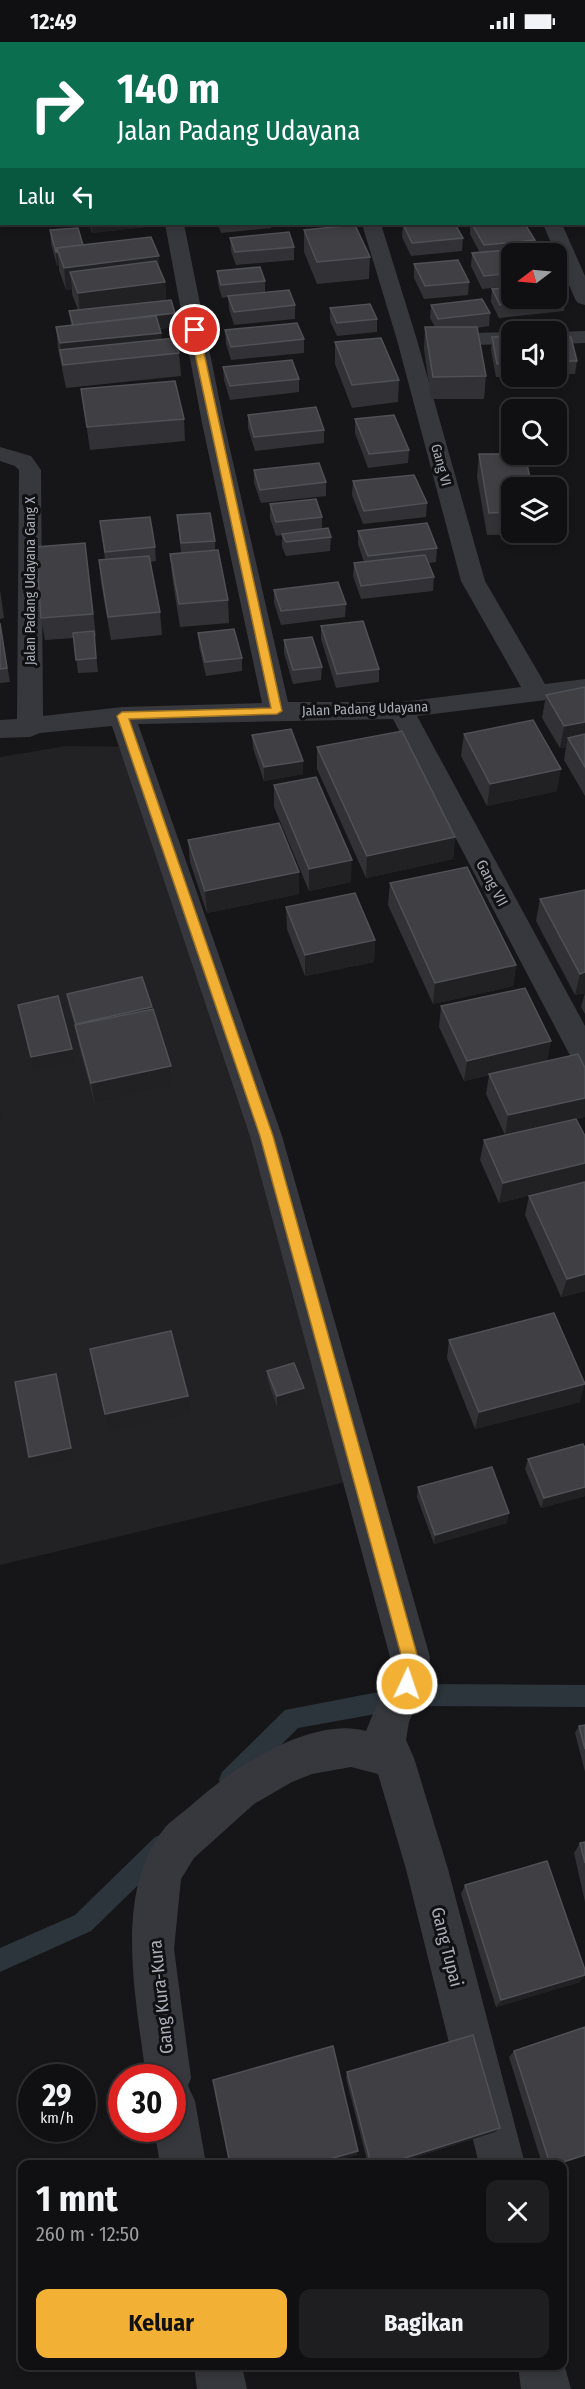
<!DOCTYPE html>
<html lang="id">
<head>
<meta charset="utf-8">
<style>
	body { margin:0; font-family:"Fira Sans Condensed",sans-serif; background:#1e1e20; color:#f1f3f6; height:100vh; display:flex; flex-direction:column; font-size:22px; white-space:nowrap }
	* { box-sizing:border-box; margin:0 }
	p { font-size:20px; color:#9c9d9f }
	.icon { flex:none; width:33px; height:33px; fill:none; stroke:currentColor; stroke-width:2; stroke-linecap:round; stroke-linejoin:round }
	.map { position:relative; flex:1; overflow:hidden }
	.drawer { position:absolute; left:18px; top:2118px; width:549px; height:210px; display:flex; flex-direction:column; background:#101012; border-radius:12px; box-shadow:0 3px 9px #0003,0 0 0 2px #303032 }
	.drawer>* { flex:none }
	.top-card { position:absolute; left:0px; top:0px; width:585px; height:183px; box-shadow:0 3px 9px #0003,0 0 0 2px #303032; background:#0b6e4f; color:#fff; overflow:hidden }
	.needle { width:39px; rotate:254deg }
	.tools { position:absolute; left:501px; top:201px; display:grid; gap:12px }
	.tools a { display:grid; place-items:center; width:66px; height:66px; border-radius:12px; background:#101012; box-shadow:0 3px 9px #0003,0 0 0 2px #303032; font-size:30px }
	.speed { position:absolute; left:18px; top:2022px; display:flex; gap:12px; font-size:30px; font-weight:700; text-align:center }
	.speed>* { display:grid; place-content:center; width:78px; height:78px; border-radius:50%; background:#101012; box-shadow:0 3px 9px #0003,0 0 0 2px #303032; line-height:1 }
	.speed small { font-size:15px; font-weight:400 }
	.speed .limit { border:9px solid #d22; background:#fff; color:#111 }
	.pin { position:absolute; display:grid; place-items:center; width:51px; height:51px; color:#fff; margin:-26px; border:3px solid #fff; border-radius:50%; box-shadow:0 2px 6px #0007 }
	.me { position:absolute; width:66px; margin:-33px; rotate:3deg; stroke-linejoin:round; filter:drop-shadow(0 0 4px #0008) }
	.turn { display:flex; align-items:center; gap:21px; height:126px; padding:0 18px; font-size:27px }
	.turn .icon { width:78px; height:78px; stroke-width:2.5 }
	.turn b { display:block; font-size:42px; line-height:51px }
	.then { display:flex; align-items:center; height:57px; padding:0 18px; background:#0003; gap:12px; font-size:22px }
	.round { display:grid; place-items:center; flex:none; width:63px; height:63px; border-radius:12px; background:#1e1e20 }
	.overview { display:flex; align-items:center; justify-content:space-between; height:102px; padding:0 18px }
	h1 { font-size:36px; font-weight:700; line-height:45px }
	.cta { display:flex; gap:12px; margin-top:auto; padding:12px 18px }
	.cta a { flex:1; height:69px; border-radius:12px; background:#f2b134; color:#111; font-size:24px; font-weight:700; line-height:69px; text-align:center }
	.cta a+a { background:#1e1e20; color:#f1f3f6 }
	.status { display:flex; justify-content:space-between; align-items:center; height:42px; padding:0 30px; background:#101012; direction:ltr }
	.status svg { height:16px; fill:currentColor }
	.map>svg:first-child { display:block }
</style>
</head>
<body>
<div class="status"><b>12:49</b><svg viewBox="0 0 49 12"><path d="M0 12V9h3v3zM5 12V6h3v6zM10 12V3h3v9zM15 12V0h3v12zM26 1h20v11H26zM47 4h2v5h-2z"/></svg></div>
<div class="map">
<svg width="585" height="2347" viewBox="0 0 585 2347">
	<rect width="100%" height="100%" fill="#161618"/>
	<!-- built -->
	<polygon fill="#222225" points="66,704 140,705 363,1436 0,1523 0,715"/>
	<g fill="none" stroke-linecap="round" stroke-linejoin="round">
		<!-- stream -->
		<g fill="#2c353c" fill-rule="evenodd">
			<polygon points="420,1642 585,1643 585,1665 420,1664 298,1686 238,1746 230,1749 222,1746 219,1738 222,1730 285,1668"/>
			<polygon points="163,1792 171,1795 174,1803 171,1811 91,1889 0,1930 0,1906 75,1873 155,1795"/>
		</g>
		<!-- minor -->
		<g fill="#37383d" fill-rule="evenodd">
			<polygon points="111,0 130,0 110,2"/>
			<polygon points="297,0 313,0 314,2 297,2"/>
			<polygon points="560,0 576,0 577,2 560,2"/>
			<rect x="0" y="23" width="2" height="10"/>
			<path d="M165 182H184L224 381 288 660H401L521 645 461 539 397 298 362 182H381L417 298 485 539 545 642 585 637V653L417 674 585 984V1025L574 1021 393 677 138 682 282 1094 430 1615 427 1636 409 1680 406 1698 414 1716 448 1827 525 2122H479L406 1827 378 1732 351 1725 312 1732 292 1740 254 1762 194 1816 181 1837 174 1907 191 2036 188 2044 195 2059 206 2122H160L154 2086H172V2036H146C137 1960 112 1852 164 1787 170 1779 180 1773 188 1766 209 1748 229 1731 254 1717 285 1699 330 1679 366 1689L388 1636 390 1615 250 1094 112 684 40 691 30 695 0 696V678L17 677 19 428 15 424 0 419V405L31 414 41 428 43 674 122 665 262 661 202 381Z"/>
			<polygon points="543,182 562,182 585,234 585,263 578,261 575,257"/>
			<polygon points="585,289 585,301 556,302 556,290"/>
			<polygon points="512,290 512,302 435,304 428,302 425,298 428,294 435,292"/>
			<polygon points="562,2314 571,2347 521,2347 518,2324 562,2324"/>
			<polygon points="194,2324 242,2324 247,2347 197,2347"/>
		</g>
	</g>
	<!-- wall -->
	<g fill="#323236">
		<rect x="314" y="0" width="50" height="2"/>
		<rect x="371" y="0" width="23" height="2"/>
		<polygon points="418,0 464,0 463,2 418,2"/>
		<rect x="483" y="0" width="54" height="2"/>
		<polygon points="579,0 585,0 585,7 584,6 584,2 580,2"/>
		<polygon points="89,182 144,182 145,185 92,191"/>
		<polygon points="218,182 271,182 271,186 221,191"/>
		<polygon points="403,182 463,196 462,209 411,214 402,195"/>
		<polygon points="470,182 525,182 535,198 534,210 512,212 512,244 482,247 471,224 472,211 480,211 470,192"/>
		<polygon points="50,188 83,203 159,214 159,228 165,240 166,258 175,271 176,285 160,287 161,298 179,311 181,334 66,346 58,307 56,285 71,283 69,269 78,268 72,252 72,247 66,248 59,228 59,223 57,224 51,202"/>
		<polygon points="304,188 370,215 369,237 317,242 304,210"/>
		<polygon points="230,196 294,205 294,218 236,223 231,209"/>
		<polygon points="414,222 469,240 468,253 424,257 414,236"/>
		<polygon points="217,229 265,239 265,250 295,263 295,277 234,283 229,267 228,255 222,256 218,242"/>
		<polygon points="492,247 566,256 564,269 499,276 491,260"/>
		<polygon points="431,263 490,271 489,284 477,286 486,334 484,357 431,357 424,307 425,285 435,285 430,276"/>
		<polygon points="330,266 377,277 377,290 337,294 330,279"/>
		<polygon points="225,288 304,297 304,311 231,318 226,302"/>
		<polygon points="492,295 512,295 512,334 534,335 496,335 491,308"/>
		<polygon points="556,295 577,319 575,332 556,333"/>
		<polygon points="335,300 399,338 398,360 352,366 335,322"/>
		<polygon points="223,325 299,337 299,350 230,358 224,338"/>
		<polygon points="81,347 184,377 185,399 90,408"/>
		<polygon points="248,373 324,388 324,401 255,409 248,386"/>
		<polygon points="355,377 409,408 408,421 368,426 355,391"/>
		<polygon points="479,412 512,446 512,490 534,490 534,492 487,493 477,435"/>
		<polygon points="254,428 326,440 326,454 261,461 254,441"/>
		<polygon points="353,439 427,461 426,475 363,482 352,453"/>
		<polygon points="270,462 322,475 322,487 331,495 330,509 286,514 282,505 282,493 276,494 270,476"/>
		<polygon points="177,473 215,499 215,508 228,558 229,581 180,585 172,534 170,512 181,511"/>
		<polygon points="100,479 155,505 156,519 150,520 160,570 162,593 111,598 101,541 99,518 105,518"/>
		<polygon points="358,489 437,506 436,520 429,521 434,535 433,549 361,557 353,534 354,521 364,520 358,502"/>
		<polygon points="85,501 96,594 94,594 98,630 78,631 74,596 45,598 41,576"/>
		<polygon points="0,548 4,576 0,577"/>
		<polygon points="274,548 346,562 345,575 281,583 274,561"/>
		<polygon points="0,581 10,640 0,641"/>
		<polygon points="321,584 379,627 379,640 336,646 321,597"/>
		<polygon points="198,591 242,616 242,629 206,634 199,604"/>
		<polygon points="284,598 322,625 321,638 293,642 284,611"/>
		<polygon points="585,645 585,754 564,718 566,705 560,706 542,676 546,653"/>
		<polygon points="464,692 557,749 487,764 461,714"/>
		<polygon points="252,693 303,732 264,739 253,706"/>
		<polygon points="317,705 455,795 453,817 366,836 317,727"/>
		<polygon points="274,743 351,840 309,849 274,765"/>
		<polygon points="188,798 299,830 299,852 207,871 190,820"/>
		<polygon points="390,841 516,923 513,944 433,962 388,863"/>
		<polygon points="585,848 585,972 581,965 585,951 575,953 536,879 540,857"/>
		<polygon points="286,865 375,898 374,920 305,934 287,887"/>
		<polygon points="67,952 152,967 171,1024 173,1044 95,1062 79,1004 76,988 69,964"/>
		<polygon points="441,964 547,1018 585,1026 585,1075 576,1077 585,1140 499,1161 480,1118 484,1098 505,1093 486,1052 489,1033 464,1039 439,985"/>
		<polygon points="529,1154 585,1249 561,1255 525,1173"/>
		<polygon points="449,1298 580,1360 475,1387 447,1316"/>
		<polygon points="267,1329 303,1357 277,1365 268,1339"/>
		<polygon points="585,1406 585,1454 541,1466 525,1427 528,1417"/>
		<polygon points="418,1445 507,1481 434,1502 417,1455"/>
		<polygon points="585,1683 585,1730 575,1691 579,1684"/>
		<polygon points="585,1800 585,1860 574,1811 580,1801"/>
		<polygon points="465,1843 580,1940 496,1965 461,1852"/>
		<polygon points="514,2009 560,2122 542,2122 509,2015"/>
		<polygon points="347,2030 500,2086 495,2090 394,2122 368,2122 346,2036"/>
	</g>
	<!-- shaded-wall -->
	<g fill="#212124">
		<polygon points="71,0 87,0 80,2 71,2"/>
		<rect x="0" y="9" width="2" height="12"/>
		<polygon points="585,43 585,52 584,59 584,47"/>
		<polygon points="2,134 2,147 0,148 0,135"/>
		<rect x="584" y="138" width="1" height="21"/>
		<polygon points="91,182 144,182 145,185 92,191"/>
		<polygon points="56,210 57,210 59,223 57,224"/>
		<polygon points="159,214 160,236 70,230 72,247 66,248 64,226"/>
		<polygon points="165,240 166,262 80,273 78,251"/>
		<polygon points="175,271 176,285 75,296 73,283"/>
		<polygon points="161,291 162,313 62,317 60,301"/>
		<polygon points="585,680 585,701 568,696 566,705 560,706 564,684"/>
		<polygon points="303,719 303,732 264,739 264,725"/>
		<polygon points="561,727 557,749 487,764 490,742"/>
		<polygon points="455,795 453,817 366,836 367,814"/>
		<polygon points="352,818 351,840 309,849 309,827"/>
		<polygon points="299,830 299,852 207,871 205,849"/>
		<polygon points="375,898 374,920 305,934 305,913"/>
		<polygon points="516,923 513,944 433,962 435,941"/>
		<polygon points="585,930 585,951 575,953 580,932"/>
		<polygon points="152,965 153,977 76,982"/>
		<polygon points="551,999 547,1020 489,1032 489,1033 464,1039 467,1019"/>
		<polygon points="72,1007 74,1019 34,1028 31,1015"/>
		<polygon points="171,1024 173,1044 95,1062 91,1041"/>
		<polygon points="585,1056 585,1075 505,1094 508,1073"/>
		<polygon points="0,1066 3,1078 0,1079"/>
		<polygon points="585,1121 585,1140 499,1161 503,1141"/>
		<polygon points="585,1232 585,1249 561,1255 567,1237"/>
		<polygon points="56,1332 73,1416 32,1425 29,1415"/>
		<polygon points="585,1342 580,1360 475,1387 479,1370"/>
		<polygon points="304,1346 303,1357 277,1365 277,1354"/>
		<polygon points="188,1354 190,1371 109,1389 105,1372"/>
		<polygon points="585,1445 585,1454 541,1466 544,1456"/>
		<polygon points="509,1471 507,1481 434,1502 435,1493"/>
		<polygon points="585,1933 580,1940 496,1965 501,1958"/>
		<polygon points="500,2086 495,2090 394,2122 386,2122"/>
		<polygon points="358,2109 357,2113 323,2122 312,2122"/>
		<polygon points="585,2113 585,2114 560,2122 557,2122"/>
	</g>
	<!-- building -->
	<g fill="#3f3f44" stroke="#4f5156" stroke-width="1.5">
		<polygon points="0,0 1,0 2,2 2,9 0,9"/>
		<polygon points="24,0 67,0 55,2 25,2"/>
		<polygon points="152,0 234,0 235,2 142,1"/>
		<polygon points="490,0 532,0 514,2 491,2"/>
		<polygon points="584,20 585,22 585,43 584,47"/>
		<polygon points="0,67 2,67 2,78 0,79"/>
		<rect x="0" y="82" width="2" height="15"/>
		<polygon points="585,85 585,138 584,138 584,86"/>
		<rect x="0" y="105" width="2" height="11"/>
		<polygon points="2,119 2,134 0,135 0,120"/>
		<polygon points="403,182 455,182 463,196 412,201"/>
		<polygon points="472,182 525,182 535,198 484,203"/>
		<polygon points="355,183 370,215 317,220 304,188"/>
		<polygon points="78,186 83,203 57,206 57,210 56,210 50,188"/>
		<polygon points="289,190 294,205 235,210 230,196"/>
		<polygon points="151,195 159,214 64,226 57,206"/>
		<polygon points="531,206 535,212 512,212 512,231 484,234 472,211"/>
		<polygon points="458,218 469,240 425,244 414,222"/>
		<polygon points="156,219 165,240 78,251 70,230"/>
		<polygon points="260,225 265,239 221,243 217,229"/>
		<polygon points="557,241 566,256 500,263 492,247 512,245 512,256 556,256"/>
		<polygon points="289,248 295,263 234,270 228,254"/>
		<polygon points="482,257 490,271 438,277 431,263"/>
		<polygon points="171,258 175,271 73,283 69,269"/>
		<polygon points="370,262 377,277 337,281 330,266"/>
		<polygon points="156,274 161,291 60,301 56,285"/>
		<polygon points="297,281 304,297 231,305 225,288"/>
		<polygon points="425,285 477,285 486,334 433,335"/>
		<polygon points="492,295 512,295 512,322 497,322"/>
		<polygon points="556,295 571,295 577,319 556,319"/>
		<polygon points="175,296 179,311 63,323 60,308"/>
		<polygon points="381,296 399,338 352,343 335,300"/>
		<polygon points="292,318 299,337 230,344 223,325"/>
		<polygon points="175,339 184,377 87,385 81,347"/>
		<polygon points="316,365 324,388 254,395 248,373"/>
		<polygon points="394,373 409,408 369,412 355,377"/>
		<polygon points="479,412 525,412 532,446 512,446 512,470 489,471"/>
		<polygon points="319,421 326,440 260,448 254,428"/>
		<polygon points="414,433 427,461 364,469 353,439"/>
		<polygon points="316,457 322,475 276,480 270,462"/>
		<polygon points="210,471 215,499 181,501 177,473"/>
		<polygon points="150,475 155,505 105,510 100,479"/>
		<polygon points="427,481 437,506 368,514 358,489"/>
		<polygon points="328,486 331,495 286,500 282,492"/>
		<polygon points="85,501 93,572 41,576 36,505"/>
		<polygon points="218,508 228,558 179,562 170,512"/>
		<polygon points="425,513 434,535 361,544 354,521"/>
		<polygon points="149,514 160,570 108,575 99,518"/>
		<polygon points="338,540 346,562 281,569 274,548"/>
		<polygon points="363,579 379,627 337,632 321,584"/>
		<polygon points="0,581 7,626 0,627"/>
		<polygon points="234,587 242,616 205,620 198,591"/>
		<polygon points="94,589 96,616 76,618 73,591"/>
		<polygon points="312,595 322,625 293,628 284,598"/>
		<polygon points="585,645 585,680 564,684 546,653"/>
		<polygon points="533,678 561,727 490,742 464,692"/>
		<polygon points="291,687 303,719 264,725 252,693"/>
		<polygon points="402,689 455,795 367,814 317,705"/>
		<polygon points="585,692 585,725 568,696"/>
		<polygon points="316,735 352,818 309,827 274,743"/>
		<polygon points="279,781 299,830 205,849 188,798"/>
		<polygon points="467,825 516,923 435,941 390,841"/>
		<polygon points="585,848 585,930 580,932 540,857"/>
		<polygon points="355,851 375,898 305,913 286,865"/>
		<polygon points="142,935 152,965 76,982 67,952"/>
		<polygon points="525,946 551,999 467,1019 441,964"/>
		<polygon points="58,954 72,1007 31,1015 18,963"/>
		<polygon points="153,967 171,1024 91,1041 75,983"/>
		<polygon points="578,1012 585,1026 585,1056 508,1073 489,1032"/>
		<polygon points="576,1077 585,1094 585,1121 503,1141 484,1098"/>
		<polygon points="585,1140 585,1232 567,1237 529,1154"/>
		<polygon points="554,1271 585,1342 479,1370 449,1298"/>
		<polygon points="171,1289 188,1354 105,1372 90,1307"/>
		<polygon points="294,1321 304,1346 277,1354 267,1329"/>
		<polygon points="56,1332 71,1406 29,1415 15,1340"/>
		<polygon points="583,1402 585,1406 585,1445 544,1456 528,1417"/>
		<polygon points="492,1425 509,1471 435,1493 418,1445"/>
		<polygon points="585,1683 585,1707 579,1684"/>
		<polygon points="585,1800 585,1821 580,1801"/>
		<polygon points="547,1819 585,1928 585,1933 501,1958 465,1843"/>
		<polygon points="585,1985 585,2113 557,2122 550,2122 514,2009"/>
		<polygon points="473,1993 500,2086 386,2122 371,2122 347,2030"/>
		<polygon points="333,2004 358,2109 312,2122 230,2122 213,2038"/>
		<polygon points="501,2118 502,2122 470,2122"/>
	</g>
	<!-- route -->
	<polygon fill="#f2b134" stroke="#9d7322" stroke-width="1.5" points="195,285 199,288 282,669 277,672 129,677 273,1094 418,1616 413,1648 407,1650 402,1648 399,1642 402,1616 260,1094 117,674 122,670 271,666 190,288"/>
	<g text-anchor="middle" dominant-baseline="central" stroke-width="6" stroke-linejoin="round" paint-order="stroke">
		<!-- far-street labels -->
		<g font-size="14" fill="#a8adb8" stroke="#111113">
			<text transform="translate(441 423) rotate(75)">Gang VI</text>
			<text transform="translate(30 539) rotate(-90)">Jalan Padang Udayana Gang X</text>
			<text transform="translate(365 667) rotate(-2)">Jalan Padang Udayana</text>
		</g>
		<!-- street labels -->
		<g font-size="15" fill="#a8adb8" stroke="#111113">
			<text transform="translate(492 841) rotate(62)">Gang VII</text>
		</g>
		<!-- near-street labels -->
		<g font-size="18" fill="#a8adb8" stroke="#111113">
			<text transform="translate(447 1905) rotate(76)">Gang Tupai</text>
			<text transform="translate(161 1955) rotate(-96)">Gang Kura-Kura</text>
		</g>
	</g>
</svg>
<div class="tools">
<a><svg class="needle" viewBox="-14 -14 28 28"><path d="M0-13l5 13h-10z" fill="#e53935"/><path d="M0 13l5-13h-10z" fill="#9c9d9f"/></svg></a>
<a><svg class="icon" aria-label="sound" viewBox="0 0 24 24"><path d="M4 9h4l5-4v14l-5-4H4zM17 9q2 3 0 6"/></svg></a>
<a><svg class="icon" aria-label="search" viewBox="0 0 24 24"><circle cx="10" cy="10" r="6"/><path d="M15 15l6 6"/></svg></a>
<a><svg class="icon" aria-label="layers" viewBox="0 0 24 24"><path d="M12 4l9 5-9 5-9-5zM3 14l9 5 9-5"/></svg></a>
</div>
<div class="speed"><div>29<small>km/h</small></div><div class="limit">30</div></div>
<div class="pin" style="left:195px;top:288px;background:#d93025"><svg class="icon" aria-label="arrive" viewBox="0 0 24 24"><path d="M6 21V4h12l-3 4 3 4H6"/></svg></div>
<svg class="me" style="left:407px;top:1642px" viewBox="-20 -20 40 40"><circle r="17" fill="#f2b134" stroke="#fff" stroke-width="3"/><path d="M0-11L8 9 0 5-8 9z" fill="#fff"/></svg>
<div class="top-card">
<div class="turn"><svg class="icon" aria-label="right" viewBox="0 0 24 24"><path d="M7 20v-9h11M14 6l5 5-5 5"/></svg><div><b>140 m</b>Jalan Padang Udayana</div></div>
<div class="then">Lalu<svg class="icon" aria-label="left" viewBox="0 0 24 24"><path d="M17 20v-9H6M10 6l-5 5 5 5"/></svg></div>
</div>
<section class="drawer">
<div class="overview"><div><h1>1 mnt</h1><p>260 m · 12:50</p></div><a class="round"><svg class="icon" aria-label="close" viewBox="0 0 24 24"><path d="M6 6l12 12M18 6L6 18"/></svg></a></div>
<div class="cta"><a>Keluar</a><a>Bagikan</a></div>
</section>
</div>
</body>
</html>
